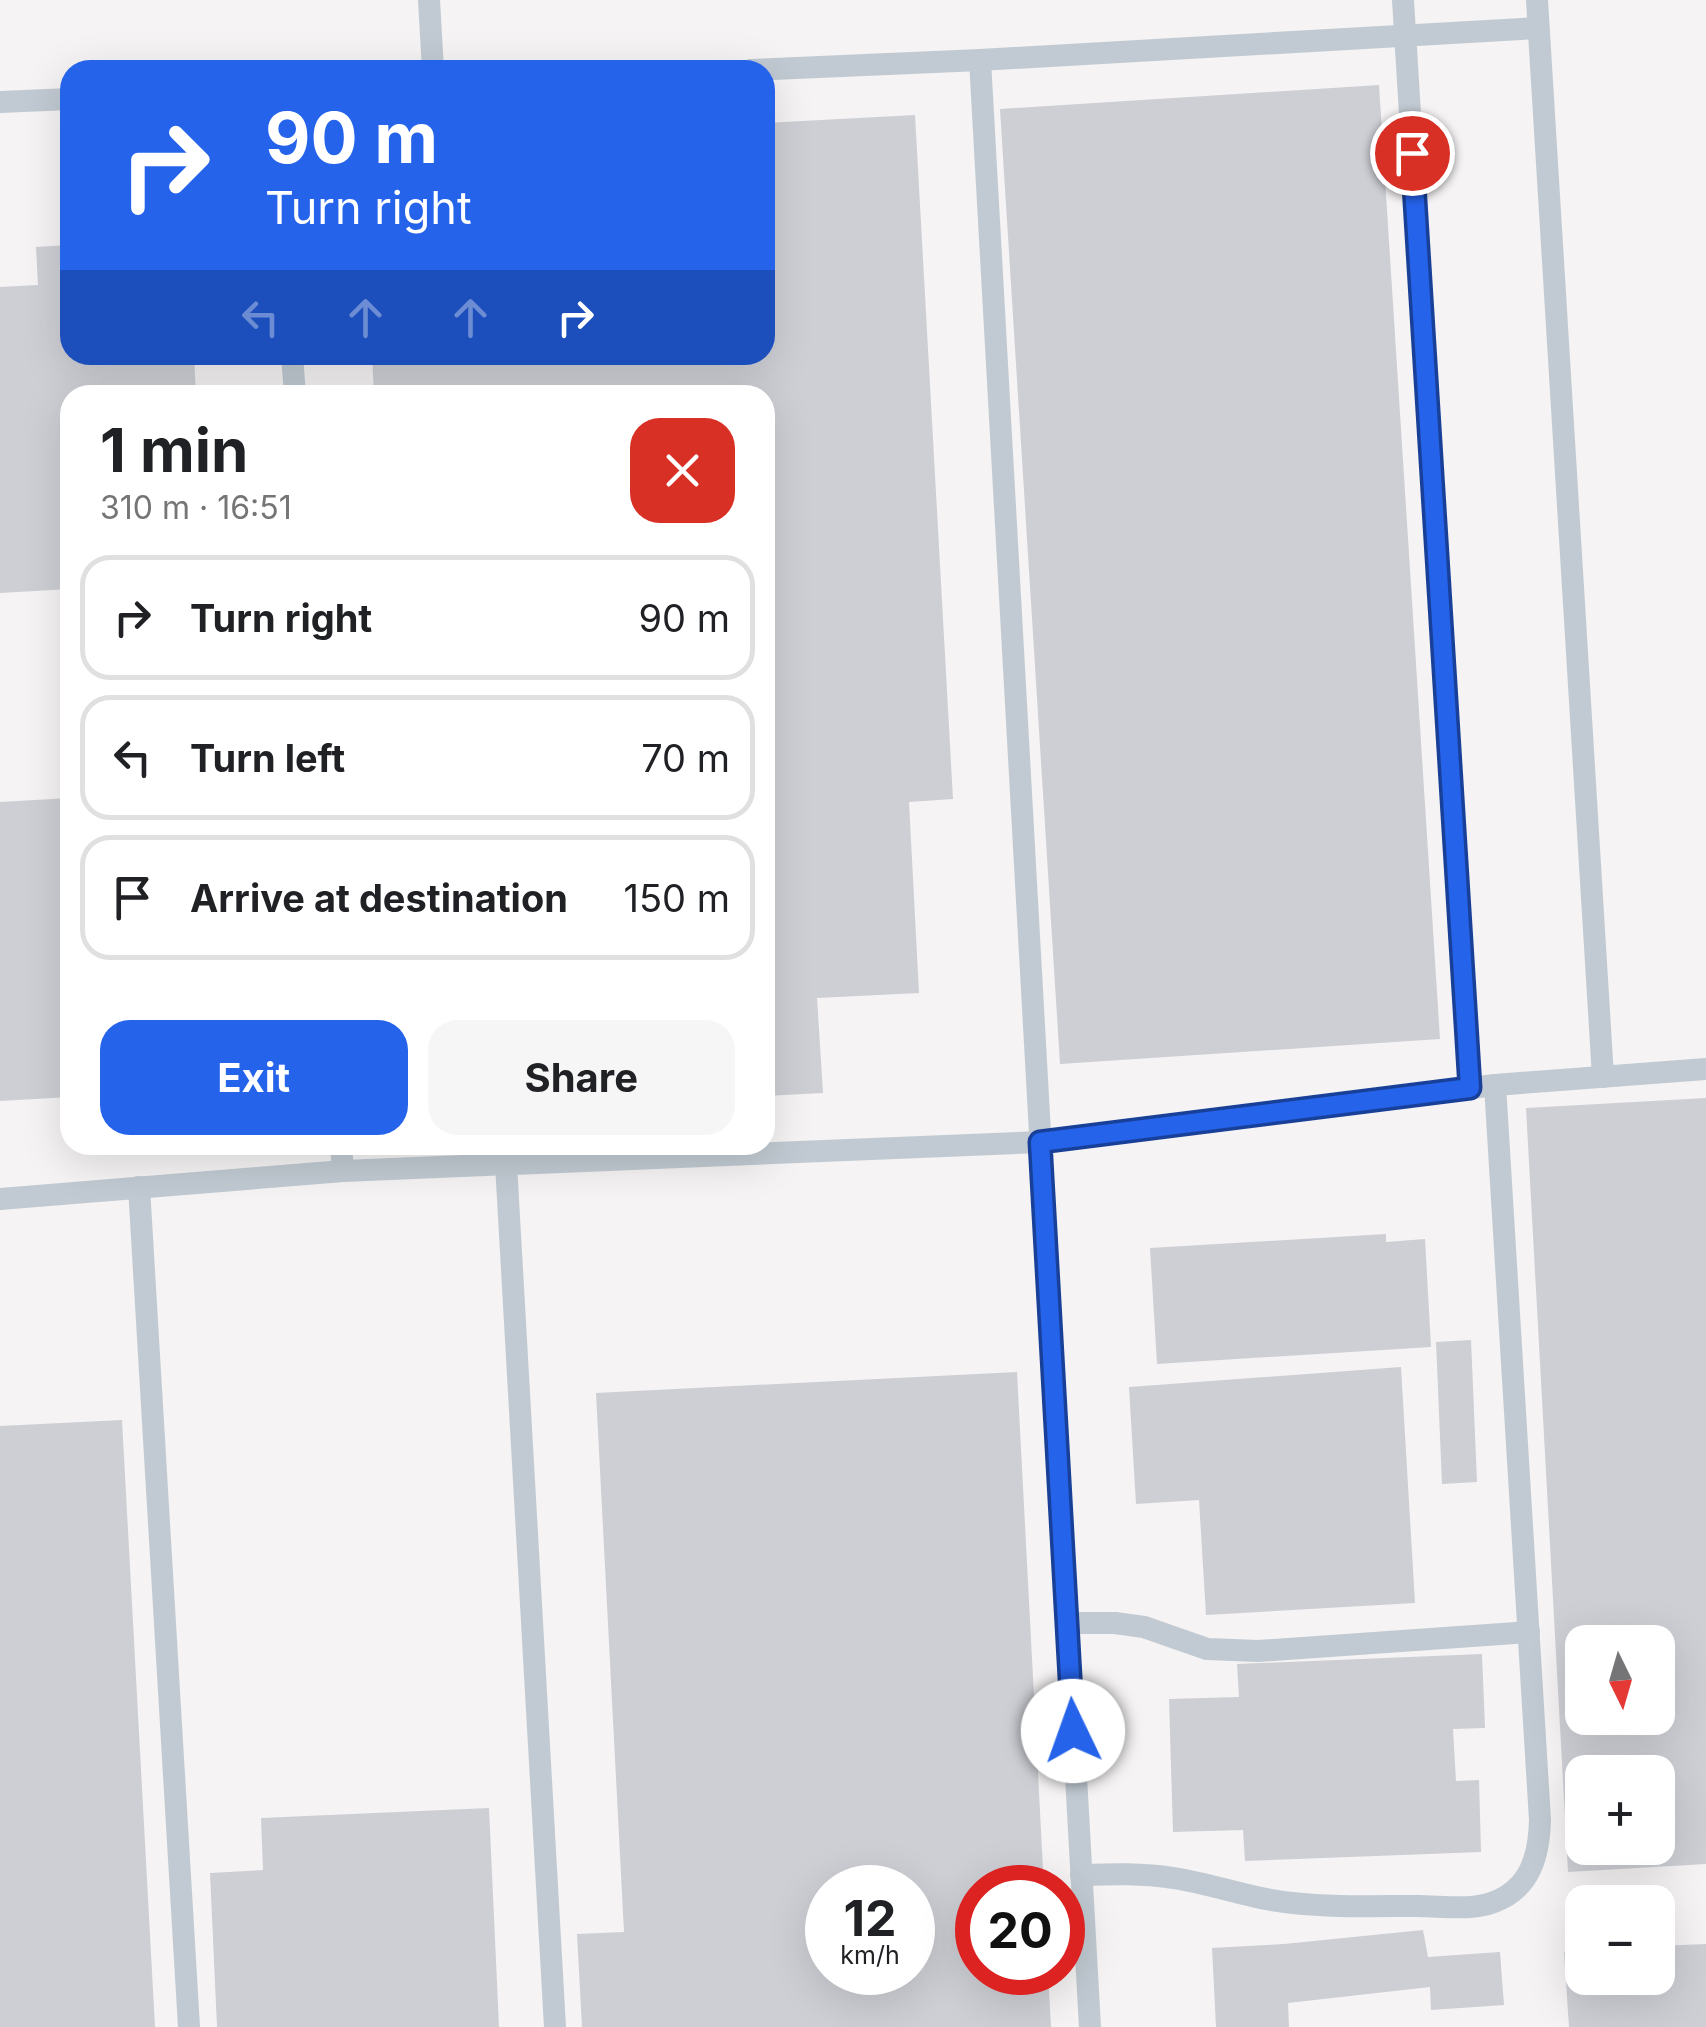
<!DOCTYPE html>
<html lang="en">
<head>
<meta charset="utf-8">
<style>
	body { margin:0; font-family:Inter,sans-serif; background:#f6f6f6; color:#202124; height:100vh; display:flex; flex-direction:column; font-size:38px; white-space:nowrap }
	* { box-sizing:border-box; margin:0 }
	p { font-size:32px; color:#757577 }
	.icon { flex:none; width:55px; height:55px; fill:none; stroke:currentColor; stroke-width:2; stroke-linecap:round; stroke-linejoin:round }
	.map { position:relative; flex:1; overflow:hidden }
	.drawer { position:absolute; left:60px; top:385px; width:715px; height:770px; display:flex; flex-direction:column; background:#fff; border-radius:30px; box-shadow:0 10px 40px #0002 }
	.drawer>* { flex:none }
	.guide { position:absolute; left:60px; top:60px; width:715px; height:305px; border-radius:30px; box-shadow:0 10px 40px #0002; background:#2563eb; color:#fff; overflow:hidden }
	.needle { width:65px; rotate:175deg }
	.fabs { position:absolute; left:1565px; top:1625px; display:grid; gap:20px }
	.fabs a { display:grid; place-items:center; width:110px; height:110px; border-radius:20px; background:#fff; box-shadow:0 10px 40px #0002; font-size:50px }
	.speed { position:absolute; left:805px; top:1865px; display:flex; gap:20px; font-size:50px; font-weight:700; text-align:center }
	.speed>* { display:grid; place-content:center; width:130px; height:130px; border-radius:50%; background:#fff; box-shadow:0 10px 40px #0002; line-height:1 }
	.speed small { font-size:25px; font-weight:400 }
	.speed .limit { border:15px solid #d22; background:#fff; color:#111 }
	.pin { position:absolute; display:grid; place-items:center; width:85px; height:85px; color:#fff; margin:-42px; border:5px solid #fff; border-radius:50%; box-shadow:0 2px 10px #0007 }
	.me { position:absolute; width:110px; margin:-55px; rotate:357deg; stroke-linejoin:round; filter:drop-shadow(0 0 8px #0008) }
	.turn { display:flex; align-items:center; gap:35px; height:210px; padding:0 40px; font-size:45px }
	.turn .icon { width:130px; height:130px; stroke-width:2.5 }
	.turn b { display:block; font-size:70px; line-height:85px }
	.lanes { display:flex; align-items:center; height:95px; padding:0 40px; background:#0003; justify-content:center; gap:50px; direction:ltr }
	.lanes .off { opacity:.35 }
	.round { display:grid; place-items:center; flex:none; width:105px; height:105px; border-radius:30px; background:#f6f6f6 }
	.overview { display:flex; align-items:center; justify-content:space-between; height:170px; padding:0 40px }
	h1 { font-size:60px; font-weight:700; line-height:75px }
	.cta { display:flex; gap:20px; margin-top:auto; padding:20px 40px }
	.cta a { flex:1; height:115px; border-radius:30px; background:#2563eb; color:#fff; font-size:40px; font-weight:700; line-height:115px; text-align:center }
	.cta a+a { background:#f6f6f6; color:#202124 }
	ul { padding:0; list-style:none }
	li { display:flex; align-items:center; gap:30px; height:125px; margin:0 20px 15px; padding:0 20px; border:5px solid #e0e0e0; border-radius:30px }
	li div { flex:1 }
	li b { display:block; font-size:38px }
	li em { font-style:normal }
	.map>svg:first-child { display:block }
</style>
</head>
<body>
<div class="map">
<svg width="1706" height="2027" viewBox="0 0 1706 2027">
	<rect width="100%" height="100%" fill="#f5f3f3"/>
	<!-- building -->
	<g fill="#cdcfd5" fill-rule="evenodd">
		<polygon points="1379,85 1440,1039 1060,1064 1000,109"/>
		<polygon points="915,115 953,799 909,802 919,993 817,998 823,1093 765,1096 765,395 374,395 372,355 765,355 765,123"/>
		<polygon points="70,245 70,355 194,355 196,395 70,395 70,589 0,593 0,287 38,285 36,247"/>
		<polygon points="70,798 70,1097 0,1101 0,802"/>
		<path d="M1706 1098V1864L1568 1872 1526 1108ZM1582 1642H1658V1718H1582ZM1582 1772H1658V1848H1582Z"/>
		<polygon points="1386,1234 1386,1242 1425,1239 1431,1347 1157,1364 1150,1248"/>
		<polygon points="1471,1340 1477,1482 1442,1484 1436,1342"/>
		<polygon points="1401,1367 1415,1603 1206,1615 1199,1500 1136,1504 1129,1387"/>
		<path d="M1017 1372 1044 1888H978V1972H1048L1051 2027H582L577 1934 624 1932 596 1393ZM828 1888H912V1972H828Z"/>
		<polygon points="122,1420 155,2027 0,2027 0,1426"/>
		<polygon points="1482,1654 1485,1728 1453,1729 1456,1781 1479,1780 1481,1852 1245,1861 1243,1830 1173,1832 1169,1699 1239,1697 1237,1664"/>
		<polygon points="489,1808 499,2027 217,2027 210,1873 263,1870 261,1818"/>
		<polygon points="1423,1930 1428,1957 1500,1952 1504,2005 1431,2010 1430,1987 1288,2003 1289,2027 1216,2027 1212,1948 1284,1944"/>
		<polygon points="1706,1944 1706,2027 1569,2027 1564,1952 1582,1951 1582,1978 1658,1978 1658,1946"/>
	</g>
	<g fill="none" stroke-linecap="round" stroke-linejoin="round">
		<!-- lane -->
		<g stroke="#c1cad2" stroke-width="22">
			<polyline points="429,0 433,70"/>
			<polyline points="1403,0 1470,1088"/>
			<polyline points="1537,0 1603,1077"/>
			<polyline points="980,60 1090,2027"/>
			<polyline points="751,70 980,60 1538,28"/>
			<polyline points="0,102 70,99"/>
			<polyline points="292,355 295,395"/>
			<polyline points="341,1145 343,1171"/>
			<polyline points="506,1164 555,2027"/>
			<polyline points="139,1187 189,2027"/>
			<polyline points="0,1199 343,1171 1040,1142 1495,1085 1706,1069"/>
			<polyline points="1067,1623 1115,1623 1144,1627 1207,1649 1258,1651 1529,1632"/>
			<path d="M1081 1875C1112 1874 1143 1873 1173 1878 1206 1883 1239 1894 1271 1900 1319 1908 1369 1906 1418 1906 1442 1906 1471 1911 1494 1902 1531 1888 1539 1855 1540 1820L1495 1085"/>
		</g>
	</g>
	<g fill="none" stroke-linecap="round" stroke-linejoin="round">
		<!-- route casing -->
		<g stroke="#184099" stroke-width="25">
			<polyline id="route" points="1073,1731 1040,1142 1470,1088 1412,153"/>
		</g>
		<!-- route -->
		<use href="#route" stroke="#2563eb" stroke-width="18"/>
	</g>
</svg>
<div class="fabs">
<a><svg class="needle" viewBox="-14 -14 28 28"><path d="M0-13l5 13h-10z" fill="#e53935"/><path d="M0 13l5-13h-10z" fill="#757577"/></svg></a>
<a>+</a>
<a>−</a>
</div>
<div class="speed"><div>12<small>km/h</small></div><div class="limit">20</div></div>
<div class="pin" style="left:1412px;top:153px;background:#d93025"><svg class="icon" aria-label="arrive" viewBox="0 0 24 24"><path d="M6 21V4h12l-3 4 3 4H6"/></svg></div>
<svg class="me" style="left:1073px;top:1731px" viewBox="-20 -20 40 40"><circle r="19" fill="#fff"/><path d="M0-13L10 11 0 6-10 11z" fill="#2563eb"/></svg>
<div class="guide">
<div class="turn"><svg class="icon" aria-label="right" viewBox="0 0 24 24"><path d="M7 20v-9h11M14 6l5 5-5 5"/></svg><div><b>90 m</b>Turn right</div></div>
<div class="lanes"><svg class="icon off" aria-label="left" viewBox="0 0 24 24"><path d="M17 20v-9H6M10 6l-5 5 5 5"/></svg><svg class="icon off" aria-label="ahead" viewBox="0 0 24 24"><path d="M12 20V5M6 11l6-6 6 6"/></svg><svg class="icon off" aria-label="ahead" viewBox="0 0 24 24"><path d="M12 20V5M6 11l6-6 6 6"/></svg><svg class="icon" aria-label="right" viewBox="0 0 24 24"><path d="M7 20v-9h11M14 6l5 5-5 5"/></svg></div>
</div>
<section class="drawer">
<div class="overview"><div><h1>1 min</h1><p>310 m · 16:51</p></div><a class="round" style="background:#d93025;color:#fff"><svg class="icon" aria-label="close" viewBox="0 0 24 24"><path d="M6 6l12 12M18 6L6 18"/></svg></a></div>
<ul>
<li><svg class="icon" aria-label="right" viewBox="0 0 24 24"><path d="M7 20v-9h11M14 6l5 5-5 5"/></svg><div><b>Turn right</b></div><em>90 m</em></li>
<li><svg class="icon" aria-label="left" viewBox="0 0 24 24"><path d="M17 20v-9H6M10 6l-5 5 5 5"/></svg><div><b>Turn left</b></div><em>70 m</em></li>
<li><svg class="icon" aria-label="arrive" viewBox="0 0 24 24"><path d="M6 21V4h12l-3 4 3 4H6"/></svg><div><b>Arrive at destination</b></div><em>150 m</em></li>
</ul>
<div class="cta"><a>Exit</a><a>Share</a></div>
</section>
</div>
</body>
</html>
